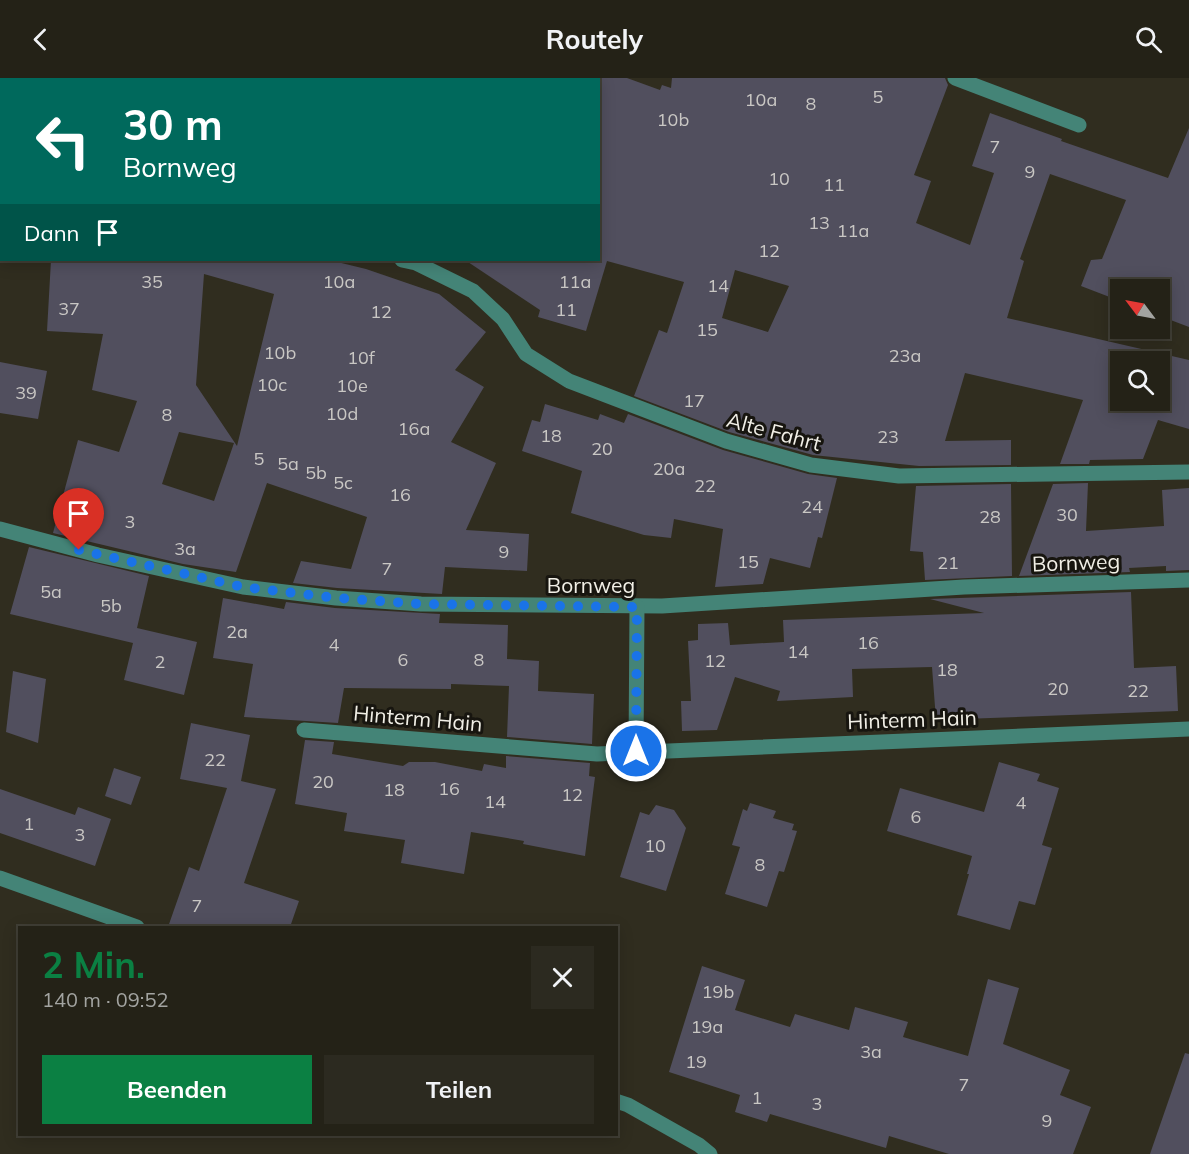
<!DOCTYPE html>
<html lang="de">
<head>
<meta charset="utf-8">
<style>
	body { margin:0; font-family:Mulish,sans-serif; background:#2c2a20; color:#f1f3f6; height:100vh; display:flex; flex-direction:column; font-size:22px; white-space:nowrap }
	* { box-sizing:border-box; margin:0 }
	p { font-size:20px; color:#a3a4a1 }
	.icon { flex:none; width:33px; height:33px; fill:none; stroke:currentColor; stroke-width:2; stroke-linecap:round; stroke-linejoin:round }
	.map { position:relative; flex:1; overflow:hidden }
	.side { position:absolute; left:18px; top:848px; width:600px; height:210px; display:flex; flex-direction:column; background:#242217; border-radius:0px; box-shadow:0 3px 15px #0003,0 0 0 2px #413f36 }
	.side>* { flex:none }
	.hud { position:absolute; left:0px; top:0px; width:600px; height:183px; box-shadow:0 3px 15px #0003,0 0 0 2px #413f36; background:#00695c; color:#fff; overflow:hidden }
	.needle { width:39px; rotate:302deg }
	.tools { position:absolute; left:1110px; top:201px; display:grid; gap:12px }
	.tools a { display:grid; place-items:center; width:60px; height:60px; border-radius:0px; background:#242217; box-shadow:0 3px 15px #0003,0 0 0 2px #413f36; font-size:30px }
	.pin { position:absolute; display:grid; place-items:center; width:51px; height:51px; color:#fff; margin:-62px -26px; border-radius:50% 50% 50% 0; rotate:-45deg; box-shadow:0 0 6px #0007 }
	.pin .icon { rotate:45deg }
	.me { position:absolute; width:66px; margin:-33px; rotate:0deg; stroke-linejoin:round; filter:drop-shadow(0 0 4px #0008) }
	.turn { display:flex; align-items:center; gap:21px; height:126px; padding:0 24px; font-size:27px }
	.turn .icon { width:78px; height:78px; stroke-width:2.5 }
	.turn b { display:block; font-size:42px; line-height:51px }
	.then { display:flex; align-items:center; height:57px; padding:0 24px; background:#0003; gap:12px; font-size:22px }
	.round { display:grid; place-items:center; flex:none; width:63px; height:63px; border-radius:0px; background:#2c2a20 }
	.overview { display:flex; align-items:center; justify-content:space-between; height:102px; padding:0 24px }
	h1 { font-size:36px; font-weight:700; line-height:45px; color:#0b8043 }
	.button { display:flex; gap:12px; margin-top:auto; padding:12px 24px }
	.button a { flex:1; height:69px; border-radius:0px; background:#0b8043; color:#fff; font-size:24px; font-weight:700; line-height:69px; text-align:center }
	.button a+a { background:#2c2a20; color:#f1f3f6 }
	header { display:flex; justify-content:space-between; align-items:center; height:78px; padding:0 24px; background:#242217; font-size:27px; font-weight:700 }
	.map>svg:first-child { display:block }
</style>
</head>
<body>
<header><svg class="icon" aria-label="back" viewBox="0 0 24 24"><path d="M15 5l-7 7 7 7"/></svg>Routely<svg class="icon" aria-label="search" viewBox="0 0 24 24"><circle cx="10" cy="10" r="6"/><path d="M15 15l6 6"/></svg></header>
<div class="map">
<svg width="1189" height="1076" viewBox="0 0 1189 1076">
	<rect width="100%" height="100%" fill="#302d1f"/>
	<!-- building -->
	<g fill="#514f5e" fill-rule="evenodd">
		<path d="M598 0H627L660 12 662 7 671 10 672 0H945L948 7 914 97 931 103 916 145 970 167 994 95 972 88 990 35 1062 61 1061 63 1168 100 1189 50V249L1160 238V212H1120V223L1081 208 1091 182 1102 181 1126 122 1050 96 1020 181 1024 183 1007 240 1189 282V351L1158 342 1143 381 1090 382 1089 386H1060L1083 322 965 295 945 363 1011 362V387L919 388 813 377 729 354 634 318 659 252 667 255 684 204 607 183 586 253 538 239 540 232 465 182H600L598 181ZM735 192 789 208 768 254 722 240ZM1120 284H1160V322H1120Z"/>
		<path d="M51 182H329L366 191 439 216 486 254 455 292 484 309 451 364 496 385 466 452 529 456 527 493 445 489 442 516 337 510 293 505 301 483 351 491 367 439 267 405 236 494 183 486 53 455 78 362 119 374 137 323 92 312 103 256 47 253ZM204 196 274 216 237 368 196 307ZM179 354 234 365 214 423 162 406Z"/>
		<polygon points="0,284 47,293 38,341 0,335"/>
		<polygon points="545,326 598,342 600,336 624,345 628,336 723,372 808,396 837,400 822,460 818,459 810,490 770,480 763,506 715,509 723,451 674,441 671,460 644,457 571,435 582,393 522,373 532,342 540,344"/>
		<polygon points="1088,405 1086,453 1164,448 1162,412 1189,410 1189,492 1166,493 1166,488 1129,490 1130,494 1019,498 1053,406"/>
		<polygon points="1011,406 1012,498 925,502 923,474 910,473 916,408"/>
		<polygon points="29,469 149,498 137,550 197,564 184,617 124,602 133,565 10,536"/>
		<polygon points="1131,514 1134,590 1176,588 1178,633 936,642 932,589 852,591 853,619 777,623 780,613 735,599 717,652 682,653 681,623 691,623 688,563 698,562 698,546 728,545 730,567 784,564 783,542 984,535 930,521"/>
		<polygon points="223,520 284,531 286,524 335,530 440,536 439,545 508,547 507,581 539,583 538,613 594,616 592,666 507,659 509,608 451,606 451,611 344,610 338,645 244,639 253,586 213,580"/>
		<polygon points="13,593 46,601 38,665 6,654"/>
		<polygon points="191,645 250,657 241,703 276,711 244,805 299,823 290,849 168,849 189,789 199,793 227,710 180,701"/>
		<polygon points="305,662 334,664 332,676 403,688 409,684 435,684 482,693 484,686 506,690 506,678 590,685 589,698 595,699 585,778 523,766 524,763 471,754 464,796 401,785 405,762 344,753 347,735 295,726"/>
		<polygon points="999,684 1040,696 1037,703 1059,710 1042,767 1052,770 1035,827 1019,823 1010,852 957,837 969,796 967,796 972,778 887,753 900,710 984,734"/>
		<polygon points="114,690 141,699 131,727 105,718"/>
		<polygon points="0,711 75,737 78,729 111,741 95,788 0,755"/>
		<polygon points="750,725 776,733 773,740 794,746 792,752 797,753 784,794 779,793 767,829 725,816 740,769 732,767 743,731 747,733"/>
		<polygon points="656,727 674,732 686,750 666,813 620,799 640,734 649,737"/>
		<polygon points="702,888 745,902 735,932 790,949 795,936 849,952 855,929 908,944 903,959 968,978 988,901 1019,910 1003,966 1070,992 1060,1017 1091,1029 1073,1076 949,1076 889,1058 886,1070 770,1036 767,1044 735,1034 740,1017 669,994"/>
		<polygon points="1185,975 1189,976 1189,1076 1150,1076"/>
	</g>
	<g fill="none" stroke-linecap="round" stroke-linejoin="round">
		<!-- minor -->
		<g stroke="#448477" stroke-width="15">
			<polyline points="955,0 1079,47"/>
			<polyline points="204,2 204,0"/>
			<polyline points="0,159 2,159"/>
			<polyline points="402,182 416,185 473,213 503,241 526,276 569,303 726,363 811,387 899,398 1189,394"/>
			<polyline points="0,451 98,477 243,509 336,520 421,526 662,528 964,509 1189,502"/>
			<polyline points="304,652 597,676 1189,651"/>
			<polyline points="636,673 637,529"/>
			<polyline points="0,800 137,849"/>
			<polyline points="616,1023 628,1027 699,1067 710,1076"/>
		</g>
	</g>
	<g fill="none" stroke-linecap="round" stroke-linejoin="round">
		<!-- route -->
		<polyline stroke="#1a73e8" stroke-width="10" stroke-dasharray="0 18" points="79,472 243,509 336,520 421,526 637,529 636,673"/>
	</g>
	<g text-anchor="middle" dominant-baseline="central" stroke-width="6" stroke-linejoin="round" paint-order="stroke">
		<!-- number labels -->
		<g font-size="18" fill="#c9c7c4">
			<text x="878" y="18">5</text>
			<text x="761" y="21">10a</text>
			<text x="811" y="25">8</text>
			<text x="673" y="41">10b</text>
			<text x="995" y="68">7</text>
			<text x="1030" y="93">9</text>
			<text x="779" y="100">10</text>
			<text x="834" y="106">11</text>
			<text x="819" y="144">13</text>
			<text x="853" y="152">11a</text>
			<text x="769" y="172">12</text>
			<text x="152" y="203">35</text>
			<text x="339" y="203">10a</text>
			<text x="575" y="203">11a</text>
			<text x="718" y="207">14</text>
			<text x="69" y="230">37</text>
			<text x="566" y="231">11</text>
			<text x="381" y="233">12</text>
			<text x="707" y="251">15</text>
			<text x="280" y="274">10b</text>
			<text x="905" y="277">23a</text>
			<text x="361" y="279">10f</text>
			<text x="272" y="306">10c</text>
			<text x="352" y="307">10e</text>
			<text x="26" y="314">39</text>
			<text x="694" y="322">17</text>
			<text x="342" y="335">10d</text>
			<text x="167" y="336">8</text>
			<text x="414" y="350">16a</text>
			<text x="551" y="357">18</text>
			<text x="888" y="358">23</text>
			<text x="602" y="370">20</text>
			<text x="259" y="380">5</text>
			<text x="288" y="385">5a</text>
			<text x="669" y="390">20a</text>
			<text x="316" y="394">5b</text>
			<text x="343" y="404">5c</text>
			<text x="705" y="407">22</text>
			<text x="400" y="416">16</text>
			<text x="812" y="428">24</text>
			<text x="1067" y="436">30</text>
			<text x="990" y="438">28</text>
			<text x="130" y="443">3</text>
			<text x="185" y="470">3a</text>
			<text x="504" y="473">9</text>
			<text x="748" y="483">15</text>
			<text x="948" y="484">21</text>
			<text x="387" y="490">7</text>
			<text x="51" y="513">5a</text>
			<text x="111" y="527">5b</text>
			<text x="237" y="553">2a</text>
			<text x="868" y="564">16</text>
			<text x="334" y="566">4</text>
			<text x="798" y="573">14</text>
			<text x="403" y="581">6</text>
			<text x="479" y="581">8</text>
			<text x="715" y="582">12</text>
			<text x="160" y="583">2</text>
			<text x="947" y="591">18</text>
			<text x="1058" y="610">20</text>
			<text x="1138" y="612">22</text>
			<text x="215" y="681">22</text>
			<text x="323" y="703">20</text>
			<text x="449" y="710">16</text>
			<text x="394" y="711">18</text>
			<text x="572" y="716">12</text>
			<text x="495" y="723">14</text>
			<text x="1021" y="724">4</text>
			<text x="916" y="738">6</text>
			<text x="29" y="745">1</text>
			<text x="80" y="756">3</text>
			<text x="655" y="767">10</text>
			<text x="760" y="786">8</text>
			<text x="197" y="827">7</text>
			<text x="718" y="913">19b</text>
			<text x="707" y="948">19a</text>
			<text x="871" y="973">3a</text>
			<text x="696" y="983">19</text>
			<text x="964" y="1006">7</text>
			<text x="757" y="1019">1</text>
			<text x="817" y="1025">3</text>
			<text x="1047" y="1042">9</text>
		</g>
		<!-- street labels -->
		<g font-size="21" fill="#f1efe6" stroke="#17150f">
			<text transform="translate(774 353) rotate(15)">Alte Fahrt</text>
			<text transform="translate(1076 484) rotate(-2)">Bornweg</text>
			<text x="591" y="507">Bornweg</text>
			<text transform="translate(418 640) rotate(5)">Hinterm Hain</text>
			<text transform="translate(912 641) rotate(-2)">Hinterm Hain</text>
		</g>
	</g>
</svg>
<div class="tools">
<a><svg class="needle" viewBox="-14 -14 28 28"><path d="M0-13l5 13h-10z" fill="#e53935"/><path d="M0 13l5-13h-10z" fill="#a3a4a1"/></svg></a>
<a><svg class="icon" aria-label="search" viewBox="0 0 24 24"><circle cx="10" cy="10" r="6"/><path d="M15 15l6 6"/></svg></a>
</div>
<div class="pin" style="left:79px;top:472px;background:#d93025"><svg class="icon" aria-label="arrive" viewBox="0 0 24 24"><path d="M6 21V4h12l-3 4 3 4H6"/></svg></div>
<svg class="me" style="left:636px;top:673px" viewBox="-20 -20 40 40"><circle r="17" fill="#1a73e8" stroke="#fff" stroke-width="3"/><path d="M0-11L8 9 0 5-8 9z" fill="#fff"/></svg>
<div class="hud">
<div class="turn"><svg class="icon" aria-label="left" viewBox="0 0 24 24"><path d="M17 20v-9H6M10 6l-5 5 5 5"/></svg><div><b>30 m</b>Bornweg</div></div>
<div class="then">Dann<svg class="icon" aria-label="arrive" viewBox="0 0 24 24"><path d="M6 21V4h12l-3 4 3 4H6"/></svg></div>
</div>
<section class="side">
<div class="overview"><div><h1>2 Min.</h1><p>140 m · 09:52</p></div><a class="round"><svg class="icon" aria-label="close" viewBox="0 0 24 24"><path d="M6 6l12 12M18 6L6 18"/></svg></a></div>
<div class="button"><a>Beenden</a><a>Teilen</a></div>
</section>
</div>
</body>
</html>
